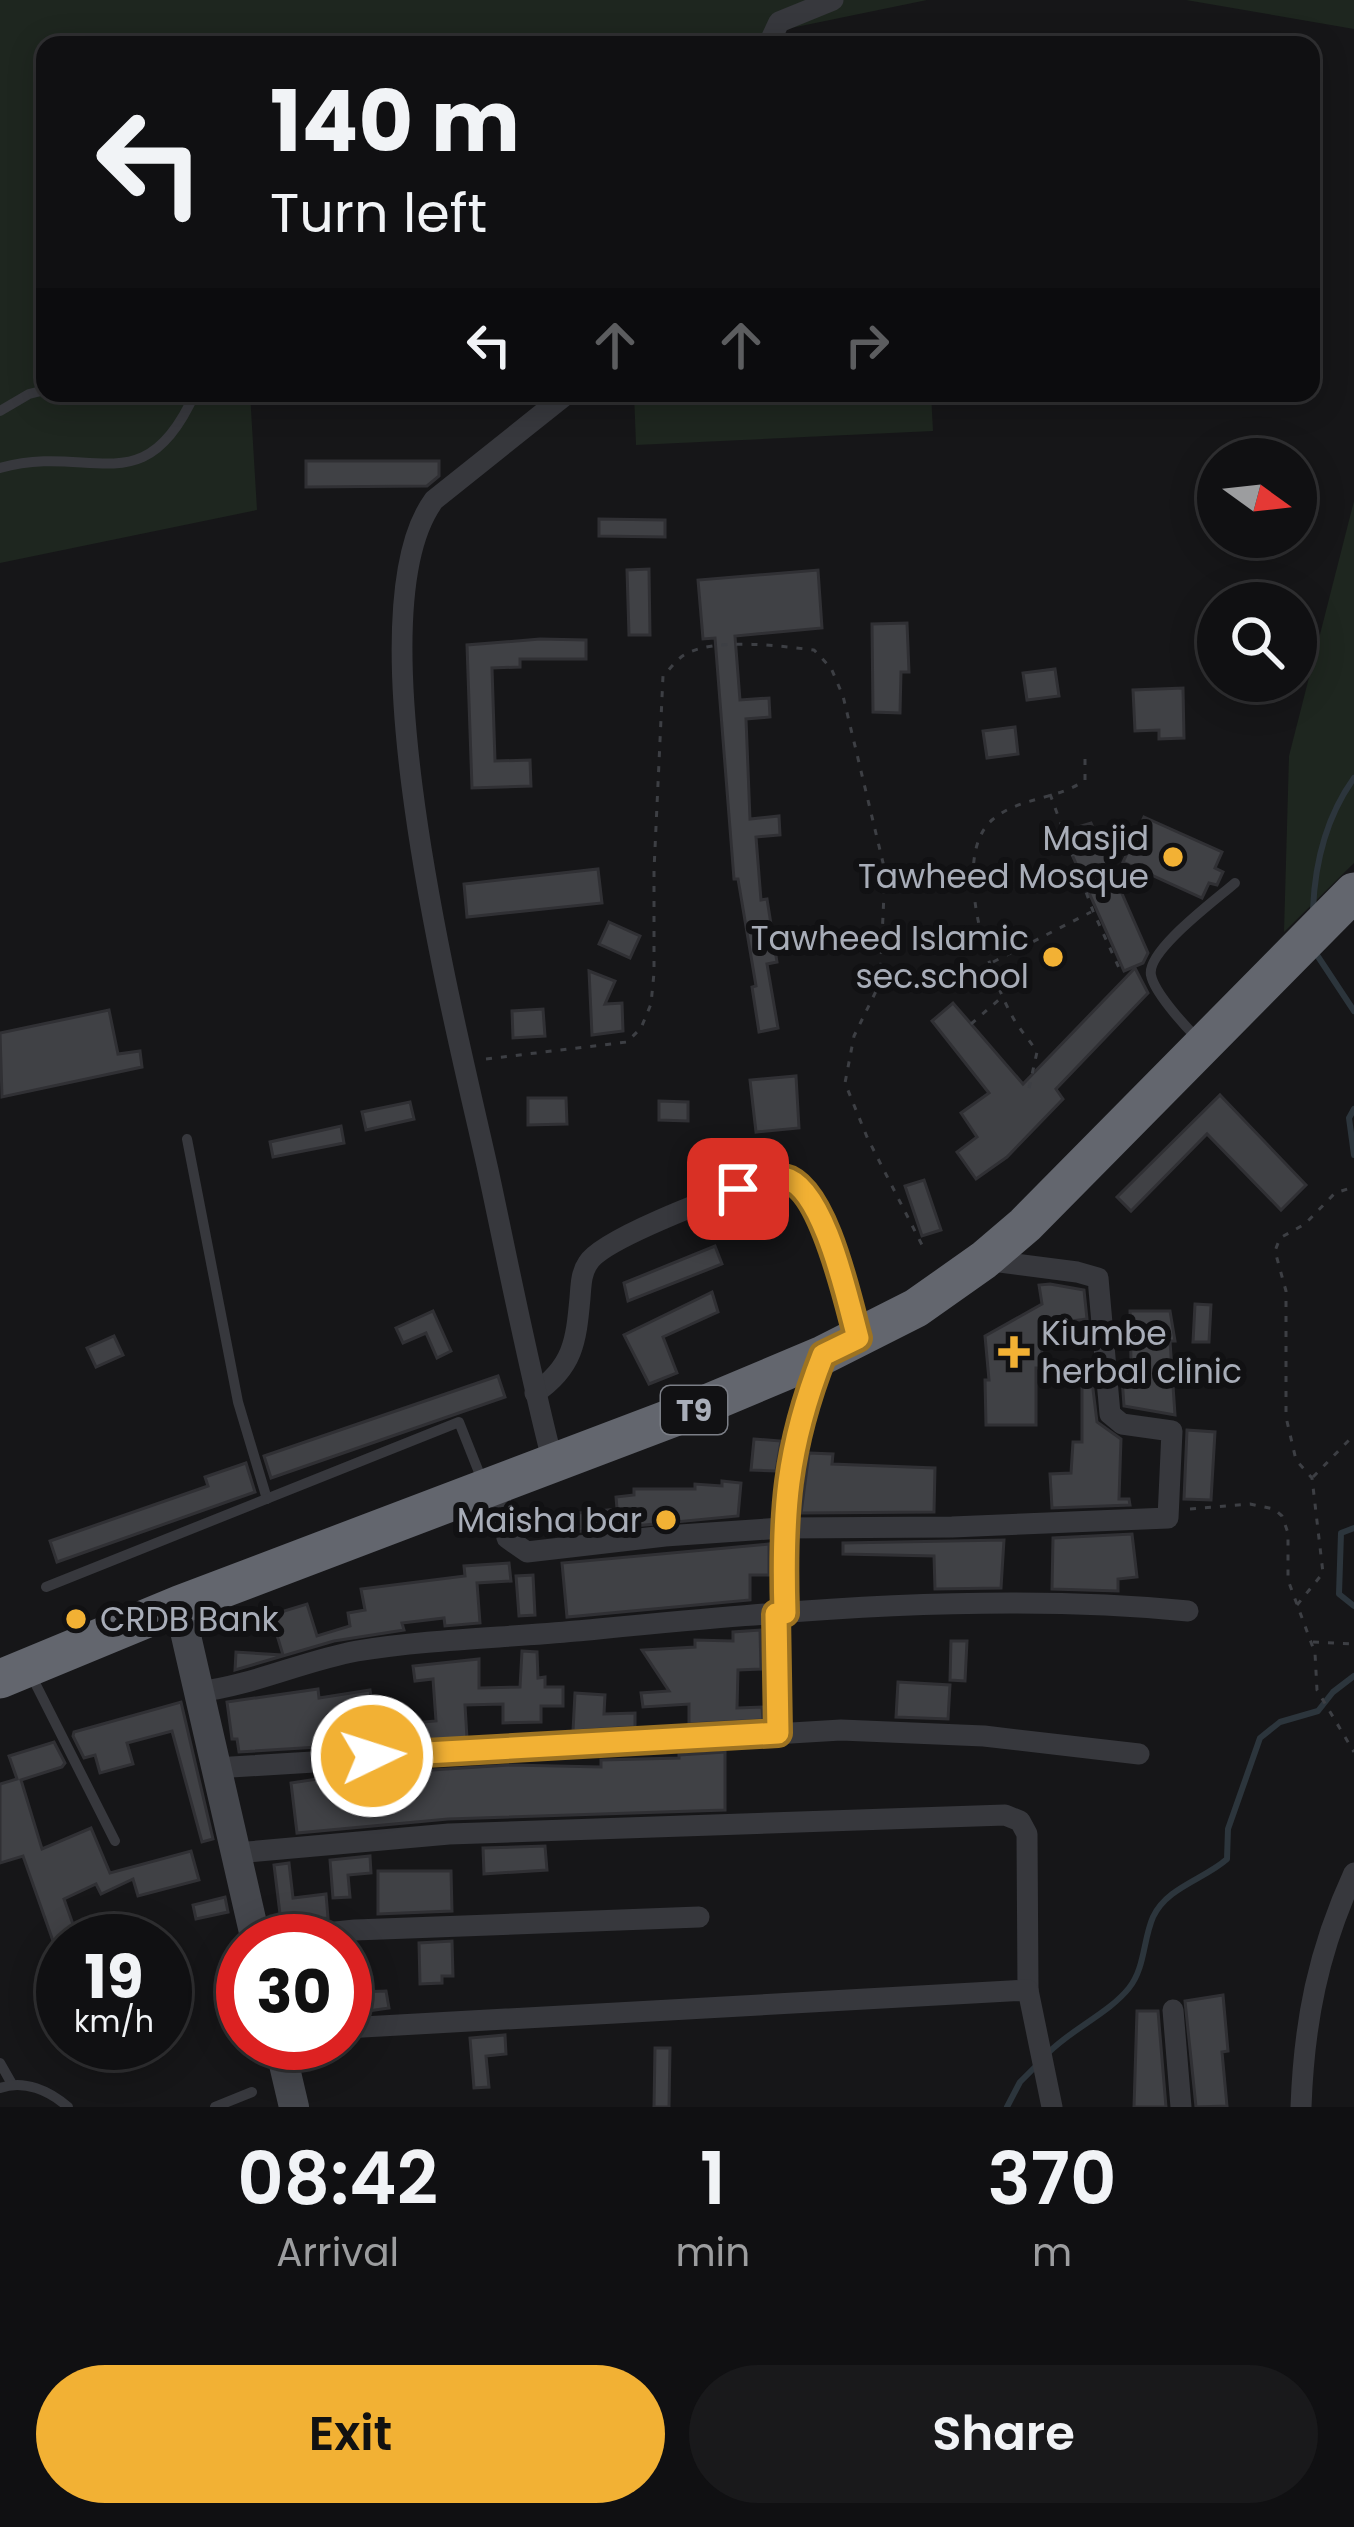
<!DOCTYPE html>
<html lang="en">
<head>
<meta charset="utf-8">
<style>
	body { margin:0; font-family:Poppins,sans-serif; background:#19191b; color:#f1f3f6; height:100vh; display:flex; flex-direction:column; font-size:45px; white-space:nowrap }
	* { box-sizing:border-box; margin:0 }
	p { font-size:39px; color:#9c9d9f }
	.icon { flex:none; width:66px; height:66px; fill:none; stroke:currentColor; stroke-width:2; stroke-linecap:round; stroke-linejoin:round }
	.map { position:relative; height:2107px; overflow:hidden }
	.sheet { display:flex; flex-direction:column; background:#101012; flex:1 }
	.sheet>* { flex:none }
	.hud { position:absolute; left:36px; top:36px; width:1284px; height:366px; border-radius:24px; box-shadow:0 6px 30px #0003,0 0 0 3px #303032; background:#101012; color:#f1f3f6; overflow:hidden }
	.needle { width:78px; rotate:105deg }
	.fabs { position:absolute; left:1197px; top:438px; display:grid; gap:24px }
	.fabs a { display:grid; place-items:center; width:120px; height:120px; border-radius:50%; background:#101012; box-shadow:0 6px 30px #0003,0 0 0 3px #303032; font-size:60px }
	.speed { position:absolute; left:36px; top:1914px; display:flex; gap:24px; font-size:60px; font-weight:700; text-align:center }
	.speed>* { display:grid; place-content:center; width:156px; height:156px; border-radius:50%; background:#101012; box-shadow:0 6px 30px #0003,0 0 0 3px #303032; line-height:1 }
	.speed small { font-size:30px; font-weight:400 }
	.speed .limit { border:18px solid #d22; background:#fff; color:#111 }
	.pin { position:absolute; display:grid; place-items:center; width:102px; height:102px; color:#fff; margin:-51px; border-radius:24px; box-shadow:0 6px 18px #0006 }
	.me { position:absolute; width:132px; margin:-66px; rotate:86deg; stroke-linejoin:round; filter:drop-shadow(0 0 9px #0008) }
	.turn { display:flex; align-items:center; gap:42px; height:252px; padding:0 36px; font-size:54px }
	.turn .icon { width:156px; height:156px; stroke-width:2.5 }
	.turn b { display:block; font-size:84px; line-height:102px }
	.lanes { display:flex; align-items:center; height:114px; padding:0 36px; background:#0003; justify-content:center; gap:60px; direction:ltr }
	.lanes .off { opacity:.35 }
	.eta { display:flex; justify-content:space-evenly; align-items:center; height:204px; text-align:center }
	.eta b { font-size:72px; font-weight:600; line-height:84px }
	.primary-button { display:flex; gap:24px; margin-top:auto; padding:24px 36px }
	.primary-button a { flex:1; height:138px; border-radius:72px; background:#f2b134; color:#111; font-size:48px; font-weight:600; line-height:138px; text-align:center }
	.primary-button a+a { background:#19191b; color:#f1f3f6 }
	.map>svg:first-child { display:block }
</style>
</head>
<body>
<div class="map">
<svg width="1354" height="2107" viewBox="0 0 1354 2107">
	<rect width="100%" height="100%" fill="#161618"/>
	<!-- green -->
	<g fill="#1e261f">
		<polygon points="0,0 927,0 708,45 45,45 45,393 250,393 257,510 0,563"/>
		<polygon points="1186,0 1354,0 1354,29"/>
		<polygon points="634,393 931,393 933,431 636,445"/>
		<polygon points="1354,501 1354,863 1284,932 1289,756"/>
	</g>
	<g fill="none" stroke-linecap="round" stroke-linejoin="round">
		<!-- stream -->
		<g stroke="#2c353c" stroke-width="6">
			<path d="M1313 909C1315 862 1326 817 1354 778"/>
			<polyline points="1315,952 1354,1011"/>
			<polyline points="1354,1109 1349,1118 1354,1155"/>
			<polyline points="1354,1528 1341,1533 1339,1594 1354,1606"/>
			<path d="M1048 2053C1073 2028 1109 2013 1129 1988 1145 1968 1143 1940 1153 1917 1167 1887 1205 1879 1227 1859L1228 1829 1260 1738 1280 1722 1318 1711 1333 1692 1354 1676"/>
			<polyline points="1007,2107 1020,2082 1039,2063"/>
		</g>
	</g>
	<!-- building -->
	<g fill="#404145" stroke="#303034" stroke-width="3">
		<polygon points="306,461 439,461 439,476 427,486 306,487"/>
		<polygon points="599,519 665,520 665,537 599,536"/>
		<polygon points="649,569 650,635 629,635 627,570"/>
		<polygon points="818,570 822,628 735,636 740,700 769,698 770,717 746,719 750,819 779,816 780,835 756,837 761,900 767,899 777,962 767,964 778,1028 759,1032 752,987 756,986 738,879 734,879 715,638 703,639 698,580"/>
		<polygon points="907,623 909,672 901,672 900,713 873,712 872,624"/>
		<polygon points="540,639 586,640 586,659 520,659 520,667 492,668 495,761 530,760 531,786 472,788 467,645"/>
		<polygon points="1055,669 1059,696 1027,700 1023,673"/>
		<polygon points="1183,688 1184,738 1159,739 1159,730 1135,731 1133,690"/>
		<polygon points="1015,727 1018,754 987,758 983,731"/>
		<polygon points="1144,817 1222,852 1215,868 1223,872 1217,885 1209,883 1202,898 1123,862"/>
		<polygon points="1091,823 1148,953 1143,963 1124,971 1070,850 1083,845 1078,827"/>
		<polygon points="598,869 602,903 467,917 464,884"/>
		<polygon points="609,922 640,936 630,958 599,944"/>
		<polygon points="1135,968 1148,993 1056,1089 1063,1099 1007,1157 976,1179 957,1152 977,1137 961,1113 989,1093 932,1021 953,1003 1023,1084"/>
		<polygon points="589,971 615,981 605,1004 622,1003 623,1031 592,1035"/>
		<polygon points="543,1009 545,1036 513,1038 512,1011"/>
		<polygon points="109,1010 118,1054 140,1051 142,1067 2,1097 0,1033"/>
		<polygon points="796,1076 799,1128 756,1132 750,1080"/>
		<polygon points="1220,1095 1306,1185 1281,1210 1207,1134 1131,1211 1117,1197"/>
		<polygon points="528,1098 566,1098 567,1124 528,1125"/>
		<polygon points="659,1101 688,1102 688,1121 659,1120"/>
		<polygon points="410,1102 414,1119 366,1130 362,1112"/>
		<polygon points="341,1126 344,1143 273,1157 270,1142"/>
		<polygon points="924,1180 941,1230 922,1236 905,1186"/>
		<polygon points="715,1246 722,1264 628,1301 624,1283"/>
		<polygon points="1050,1284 1084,1290 1087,1319 1040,1325 1043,1368 1036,1368 1036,1425 986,1425 985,1380 989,1380 985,1336 1042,1304 1039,1285"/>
		<polygon points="712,1292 718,1312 663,1337 677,1373 649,1384 624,1335"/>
		<polygon points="1195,1304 1211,1305 1209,1342 1193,1342"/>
		<polygon points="433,1311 451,1351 437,1358 426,1333 403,1343 396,1328"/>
		<polygon points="1130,1311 1170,1311 1175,1341 1170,1341 1175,1415 1124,1406 1121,1363 1131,1362"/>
		<polygon points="114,1336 123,1355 96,1367 87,1348"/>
		<polygon points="498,1376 505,1397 271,1478 264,1456"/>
		<polygon points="1082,1381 1092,1381 1097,1422 1121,1439 1119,1499 1129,1499 1130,1505 1052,1508 1050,1474 1071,1473 1073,1442 1082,1442"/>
		<polygon points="1187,1430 1215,1432 1211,1500 1184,1499"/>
		<polygon points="754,1439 781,1441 776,1471 751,1470"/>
		<polygon points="809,1453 833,1454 832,1464 935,1468 934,1512 801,1513"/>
		<polygon points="246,1463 255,1492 57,1562 50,1541 208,1486 205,1477"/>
		<polygon points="722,1481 741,1483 738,1516 561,1533 561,1529 579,1527 578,1513 617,1509 616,1497 634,1495 634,1489 695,1489 695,1484 722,1486"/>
		<polygon points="1132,1534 1137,1577 1118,1579 1118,1591 1052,1589 1053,1538"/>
		<polygon points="1004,1540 1001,1588 935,1589 934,1556 843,1554 843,1543"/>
		<polygon points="769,1544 769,1575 750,1575 750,1600 567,1617 562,1563"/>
		<polygon points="509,1563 511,1581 477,1583 480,1623 445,1626 444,1618 402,1623 404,1630 334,1641 235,1670 236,1652 283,1655 271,1615 307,1604 317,1636 350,1626 348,1613 365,1610 361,1589 465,1576 464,1566"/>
		<polygon points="533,1575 535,1615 519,1616 516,1576"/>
		<polygon points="760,1630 761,1669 738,1670 737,1708 762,1707 763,1720 689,1724 689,1704 643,1707 641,1693 669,1691 642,1650 695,1647 695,1640 733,1641 733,1632"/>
		<polygon points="951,1641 967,1641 965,1681 950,1680"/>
		<polygon points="522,1651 537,1652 538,1678 545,1677 545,1687 563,1687 563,1706 541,1706 541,1722 503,1723 503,1704 465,1705 467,1738 401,1742 400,1724 436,1721 433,1679 415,1681 413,1666 479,1659 479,1688 520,1687"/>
		<polygon points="898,1682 950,1685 948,1719 896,1717"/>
		<polygon points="318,1689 319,1698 370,1690 373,1708 361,1710 366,1744 239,1752 237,1739 232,1739 227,1702"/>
		<polygon points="575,1693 605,1695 604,1714 635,1713 635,1727 573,1731"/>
		<polygon points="181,1702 213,1839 202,1842 172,1731 127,1743 133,1764 100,1773 95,1755 84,1758 73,1736 74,1732"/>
		<polygon points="54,1742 65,1763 62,1767 21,1780 42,1849 91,1828 110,1873 191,1851 199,1880 138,1896 133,1879 101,1894 96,1884 64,1899 79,1941 53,1941 23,1856 0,1863 0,1784 17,1779 9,1756"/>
		<polygon points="725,1752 725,1810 448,1819 297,1833 291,1783 337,1776 511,1765 601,1767 601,1760 679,1758 679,1755"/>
		<polygon points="545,1846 547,1870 484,1874 483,1848"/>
		<polygon points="370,1856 371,1873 348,1875 350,1897 333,1898 330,1860"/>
		<polygon points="289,1863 293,1898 326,1894 328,1918 281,1922 274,1865"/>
		<polygon points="378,1871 451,1871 452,1911 378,1914"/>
		<polygon points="225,1897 228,1912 196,1919 193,1905"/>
		<polygon points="452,1941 453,1976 442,1976 442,1983 420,1984 419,1943"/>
		<polygon points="386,1991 389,2008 361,2012 358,1992"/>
		<polygon points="1223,1995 1228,2051 1222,2052 1227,2106 1196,2107 1185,2001"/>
		<polygon points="1137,2011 1158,2011 1166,2107 1134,2107"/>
		<polygon points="505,2035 506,2054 486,2056 489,2087 474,2088 470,2038"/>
		<polygon points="655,2048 670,2048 669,2107 654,2107"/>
	</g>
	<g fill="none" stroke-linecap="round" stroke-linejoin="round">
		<!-- path -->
		<g stroke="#3d3f44" stroke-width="3" stroke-dasharray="6 9" stroke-linecap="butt">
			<polyline points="1050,794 1093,911 1120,970"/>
			<polyline points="993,962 1091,912"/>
			<polyline points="971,1024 1002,997"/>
			<path d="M486 1059 627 1042 641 1028 651 1004 654 973V870L663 676C669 670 677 659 684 655 714 637 780 646 814 650L831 668 843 696 885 871 880 983 854 1036 845 1083 867 1137 922 1245"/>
			<path d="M1029 1088 1037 1052C1029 1039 1018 1028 1011 1014 988 972 950 857 992 820 1018 797 1058 800 1085 780V752"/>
			<polyline points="1313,1477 1354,1435"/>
			<polyline points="1190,1509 1250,1504 1274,1509 1282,1516 1288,1533 1288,1580 1315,1653 1317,1690 1354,1752"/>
			<polyline points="1297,1605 1323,1573 1312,1478 1296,1460 1286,1417 1286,1291 1275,1251 1280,1238 1305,1224 1335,1193 1354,1187"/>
			<polyline points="1313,1642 1354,1644"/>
		</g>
		<!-- lane -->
		<g stroke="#37383d" stroke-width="10">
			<polyline points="0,411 29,394 45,390"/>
			<path d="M0 468C91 442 144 507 195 393"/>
			<path d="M1197 1038C1184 1025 1154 992 1151 975 1146 951 1217 899 1235 883"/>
			<polyline points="187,1139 238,1402 267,1499"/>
			<polyline points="46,1587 459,1422 482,1480"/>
			<polyline points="30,1673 115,1841"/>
			<polyline points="0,2063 12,2084"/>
			<path d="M0 2088C24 2079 50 2091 68 2107"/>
			<polyline points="215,2107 252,2092"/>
		</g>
		<!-- street -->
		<g stroke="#37383d" stroke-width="21">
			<polyline points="773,45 772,37 779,22 833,0"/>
			<path d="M535 1393C573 1367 576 1342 580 1298 581 1286 581 1273 588 1263 603 1237 735 1190 769 1177 771 1177 788 1178 789 1178 826 1194 848 1302 858 1338"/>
			<path d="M553 1463C528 1366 509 1268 488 1170 457 1030 349 615 434 500L568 393"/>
			<polyline points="498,1486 507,1538 527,1552 665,1536 782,1528 952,1527 1168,1518 1172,1431 1122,1424 1110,1414 1098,1278 1077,1272 985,1260"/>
			<path d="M785 1613C782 1514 787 1450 822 1356"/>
			<polyline points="775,1614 778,1733"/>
			<path d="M198 1692C254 1685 303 1661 357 1651 430 1639 503 1638 576 1631 778 1612 985 1591 1188 1611"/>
			<polyline points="215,1768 841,1730 984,1736 1139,1754"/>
			<polyline points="236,1853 449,1834 1005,1815 1020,1821 1027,1834 1028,1990"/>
			<polyline points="256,1940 355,1930 699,1917"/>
			<polyline points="1173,2010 1181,2107"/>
			<polyline points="345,2028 1028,1990 1052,2107"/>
			<path d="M1301 2107C1304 2022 1318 1951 1354 1873"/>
		</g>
		<!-- secondary -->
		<g stroke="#45474d" stroke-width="30">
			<polyline points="179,1605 256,1941"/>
			<polyline points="279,2043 294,2107"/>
		</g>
		<!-- highway -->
		<polyline stroke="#63666e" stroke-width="39" points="0,1679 179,1605 685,1413 823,1355 916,1308 984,1260 1025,1225 1354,892"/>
	</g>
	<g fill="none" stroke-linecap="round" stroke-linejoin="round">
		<!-- route casing -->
		<g stroke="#9d7322" stroke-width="30">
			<path id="route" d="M372 1756 778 1733 776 1614 785 1613C782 1514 786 1449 823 1355L858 1338C848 1302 824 1186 784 1178 768 1174 752 1183 738 1189"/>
		</g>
		<!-- route -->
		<use href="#route" stroke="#f2b134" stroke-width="21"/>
	</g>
	<!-- markers -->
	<g fill="#f2b134" stroke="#111113" stroke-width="4.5">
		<circle cx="1173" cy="857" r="12"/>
		<circle cx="1053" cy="957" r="12"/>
		<path d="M1008 1334h12v12h12v12h-12v12h-12v-12h-12v-12h12z"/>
		<circle cx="666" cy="1520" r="12"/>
		<circle cx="76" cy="1619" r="12"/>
	</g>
	<g text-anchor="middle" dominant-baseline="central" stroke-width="12" stroke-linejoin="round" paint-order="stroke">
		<!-- shield labels -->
		<rect fill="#111113" stroke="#7b7e86" stroke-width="3" x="661" y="1386" width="66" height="48" rx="9"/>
		<g font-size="30" font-weight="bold" fill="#a8adb8">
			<text x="694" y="1410">T9</text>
		</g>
		<!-- poi labels -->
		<g font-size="33" fill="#a8adb8" stroke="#111113" text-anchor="end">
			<text x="1149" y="838">Masjid<tspan x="1149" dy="38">Tawheed Mosque</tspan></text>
			<text x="1029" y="938">Tawheed Islamic<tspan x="1029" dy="38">sec.school</tspan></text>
			<text x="1041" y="1333" text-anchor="start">Kiumbe<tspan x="1041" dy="38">herbal clinic</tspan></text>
			<text x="642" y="1520">Maisha bar</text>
			<text x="100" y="1619" text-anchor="start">CRDB Bank</text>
		</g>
	</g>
</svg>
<div class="fabs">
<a><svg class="needle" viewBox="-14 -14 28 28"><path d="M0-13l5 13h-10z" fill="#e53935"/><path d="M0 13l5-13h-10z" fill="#9c9d9f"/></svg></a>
<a><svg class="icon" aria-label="search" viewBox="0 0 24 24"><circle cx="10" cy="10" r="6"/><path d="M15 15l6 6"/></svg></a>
</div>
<div class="speed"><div>19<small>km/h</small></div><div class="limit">30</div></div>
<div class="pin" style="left:738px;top:1189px;background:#d93025"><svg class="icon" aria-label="arrive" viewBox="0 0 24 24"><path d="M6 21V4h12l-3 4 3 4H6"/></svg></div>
<svg class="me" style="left:372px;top:1756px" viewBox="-20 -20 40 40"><circle r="17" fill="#f2b134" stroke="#fff" stroke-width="3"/><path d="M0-11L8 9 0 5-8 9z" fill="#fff"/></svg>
<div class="hud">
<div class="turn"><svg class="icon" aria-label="left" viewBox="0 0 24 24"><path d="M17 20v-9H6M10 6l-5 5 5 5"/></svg><div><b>140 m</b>Turn left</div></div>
<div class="lanes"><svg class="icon" aria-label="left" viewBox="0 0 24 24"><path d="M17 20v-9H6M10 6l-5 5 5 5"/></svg><svg class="icon off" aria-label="ahead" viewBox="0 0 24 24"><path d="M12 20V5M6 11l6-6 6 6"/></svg><svg class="icon off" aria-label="ahead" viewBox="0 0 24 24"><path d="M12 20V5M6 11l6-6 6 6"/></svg><svg class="icon off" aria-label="right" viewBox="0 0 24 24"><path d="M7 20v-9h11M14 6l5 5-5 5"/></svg></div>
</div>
</div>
<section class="sheet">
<div class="eta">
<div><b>08:42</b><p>Arrival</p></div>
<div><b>1</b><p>min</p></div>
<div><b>370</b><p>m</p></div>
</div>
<div class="primary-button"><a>Exit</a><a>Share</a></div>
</section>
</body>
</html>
